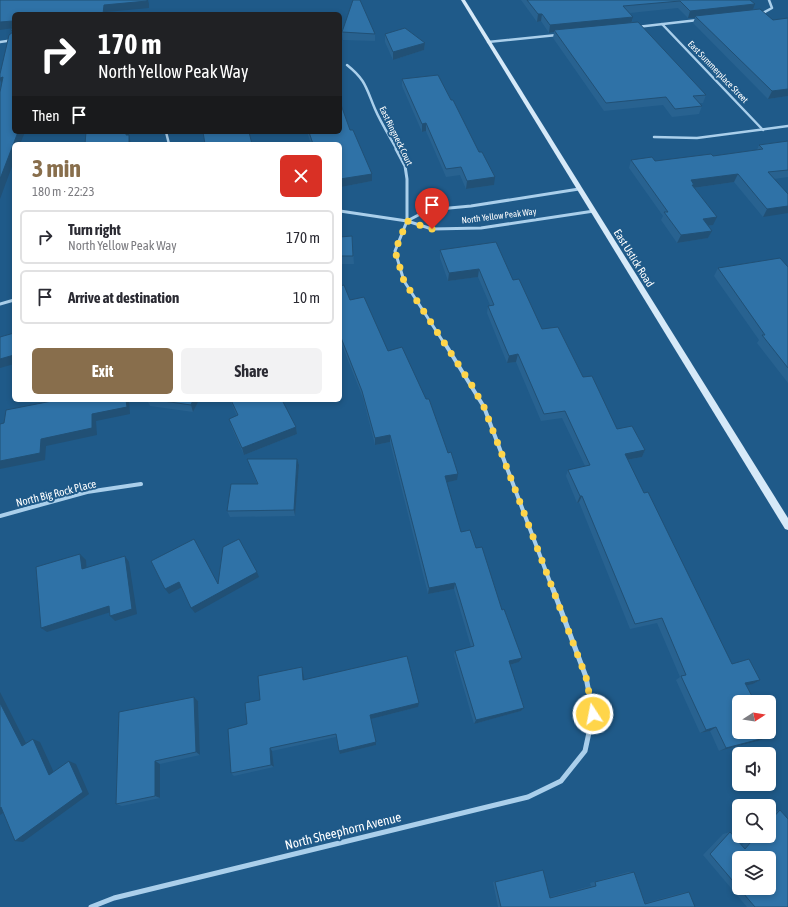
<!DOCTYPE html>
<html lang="en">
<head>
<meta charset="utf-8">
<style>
	body { margin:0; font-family:"Asap Condensed",sans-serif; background:#f2f2f3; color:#2b2b33; height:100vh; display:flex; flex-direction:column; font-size:15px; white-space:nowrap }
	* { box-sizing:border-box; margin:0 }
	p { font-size:13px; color:#7c7c81 }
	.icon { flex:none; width:22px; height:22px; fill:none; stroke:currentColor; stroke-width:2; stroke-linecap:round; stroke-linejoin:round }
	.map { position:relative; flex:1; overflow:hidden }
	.details { position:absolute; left:12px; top:142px; width:330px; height:260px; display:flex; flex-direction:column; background:#fff; border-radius:6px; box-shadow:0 2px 6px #0003 }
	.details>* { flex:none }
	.banner { position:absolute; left:12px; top:12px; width:330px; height:122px; border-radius:6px; box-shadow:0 2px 6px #0003; background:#202124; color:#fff; overflow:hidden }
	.needle { width:26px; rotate:78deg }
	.fabs { position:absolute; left:732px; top:695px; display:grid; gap:8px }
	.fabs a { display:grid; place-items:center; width:44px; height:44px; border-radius:6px; background:#fff; box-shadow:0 2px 6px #0003; font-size:20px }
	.pin { position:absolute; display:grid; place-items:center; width:34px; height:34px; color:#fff; margin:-41px -17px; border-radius:50% 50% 50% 0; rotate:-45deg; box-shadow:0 0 4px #0007 }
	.pin .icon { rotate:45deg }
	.me { position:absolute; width:44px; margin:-22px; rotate:349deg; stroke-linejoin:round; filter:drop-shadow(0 0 3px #0008) }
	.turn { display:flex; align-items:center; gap:14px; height:84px; padding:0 20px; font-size:18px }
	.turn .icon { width:52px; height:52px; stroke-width:2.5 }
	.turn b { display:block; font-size:28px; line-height:34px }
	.then { display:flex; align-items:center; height:38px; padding:0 20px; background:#0003; gap:8px; font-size:15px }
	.round { display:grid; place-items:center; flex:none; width:42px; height:42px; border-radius:6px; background:#f2f2f3 }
	.headline { display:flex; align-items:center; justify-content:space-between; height:68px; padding:0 20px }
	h1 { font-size:24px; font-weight:700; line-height:30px; color:#886e4c }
	.cta { display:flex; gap:8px; margin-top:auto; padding:8px 20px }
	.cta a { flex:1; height:46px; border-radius:6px; background:#886e4c; color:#fff; font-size:16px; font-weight:700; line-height:46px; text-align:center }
	.cta a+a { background:#f2f2f3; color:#2b2b33 }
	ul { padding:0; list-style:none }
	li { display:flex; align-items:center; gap:12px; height:54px; margin:0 8px 6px; padding:0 12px; border:2px solid #e1e1e2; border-radius:6px }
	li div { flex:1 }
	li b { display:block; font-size:15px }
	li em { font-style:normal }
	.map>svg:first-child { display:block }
</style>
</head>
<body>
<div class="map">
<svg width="788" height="907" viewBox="0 0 788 907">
	<rect width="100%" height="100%" fill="#1f5a89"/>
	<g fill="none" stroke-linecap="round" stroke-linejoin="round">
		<!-- street-far3 -->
		<g stroke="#aacfeb" stroke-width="2.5">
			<polyline points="761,14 772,8 769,0"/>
			<polyline points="662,24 763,130"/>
			<polyline points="637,27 698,20"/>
			<polyline points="0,42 14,40"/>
			<polyline points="488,42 557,35"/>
			<path d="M347 65C366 80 366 88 375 109 381 123 390 137 397 150"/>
			<polyline points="166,132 169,144"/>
			<polyline points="654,137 697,138 788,126"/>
		</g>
		<!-- street-far2 -->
		<g stroke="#aacfeb" stroke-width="3">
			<polyline points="396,149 405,166 407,179 407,221 395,251 404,281 444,343"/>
			<polyline points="579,189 471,206 428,210 407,221 432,229 481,228 594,211"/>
			<polyline points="340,211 407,221"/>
			<polyline points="0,304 14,300"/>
		</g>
		<!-- street-far1 -->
		<g stroke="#aacfeb" stroke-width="4">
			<polyline points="444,342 484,407 553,590"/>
			<polyline points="0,516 87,492 141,484"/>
		</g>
		<!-- street -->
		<polyline stroke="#aacfeb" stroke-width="5" points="91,907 114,898 528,797 561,781 585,751 593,714 586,677 553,589"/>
		<!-- secondary -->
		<polygon fill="#d6e9f8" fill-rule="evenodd" points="461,0 465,0 788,518 788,530 785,529"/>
	</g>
	<!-- wall -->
	<g fill="#286290">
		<polygon points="521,0 750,0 755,4 752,10 788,96 768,99 693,23 695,18 688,18 678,8 630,13 633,17 632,22 706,95 703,103 699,103 702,106 699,114 672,117 663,105 604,111 553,38 554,32 549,33 541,21 537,22"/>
		<polygon points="342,32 375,34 375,41 343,40"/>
		<polygon points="385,34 425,43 424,50 393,60 385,42"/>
		<polygon points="402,79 451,100 494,185 466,189 460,175 446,177 426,131 422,132 402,86"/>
		<polygon points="350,130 372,181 341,187 340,185 340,144 311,144 307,132 340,132"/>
		<polygon points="788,141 788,177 774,179 788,194 763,217 734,182 694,188 713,225 708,226 712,231 708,238 677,243 661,220 663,216 629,168 631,160 655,161 713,156 757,150 759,145"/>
		<polygon points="352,236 354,264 340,264 340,237"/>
		<polygon points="440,250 513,280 542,329 583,377 617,429 645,450 642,457 627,460 732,664 760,680 753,684 746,685 765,739 719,751 710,731 700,733 676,680 680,677 657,623 630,629 579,502 577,503 566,476 568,470 585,466 562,418 541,421 516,362 507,363 487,313 488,306 490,305 478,277 448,281 440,258"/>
		<polygon points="788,267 788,383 757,343 759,340 714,276 718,268"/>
		<polygon points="340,286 388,351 457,480 446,482 461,532 476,548 502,610 522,658 519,662 510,665 524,708 521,711 474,724 454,655 455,651 471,647 454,589 428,594 390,442 375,445 363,398 340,340"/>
		<polygon points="147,400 199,400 193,412 150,406"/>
		<polygon points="230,400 282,400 296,427 297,434 244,455 231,426 229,419 237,416"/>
		<polygon points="247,459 297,459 299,465 295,516 230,517 227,511 257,484"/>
		<polygon points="302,667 303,671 304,680 418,707 371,719 376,745 340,754 336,737 272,751 274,767 234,776 231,773 247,724 260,700"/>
		<polygon points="194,697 198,701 200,755 160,764 160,798 122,806 116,804"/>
		<polygon points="780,810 788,907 747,907 703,855 723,834 730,832 742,845 750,836 769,836 769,815 772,812"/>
		<polygon points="543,870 550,897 591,886 590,883 628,872 634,872 645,903 682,893 689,892 695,907 498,907 493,882"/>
	</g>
	<!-- shaded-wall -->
	<g fill="#215075">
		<polygon points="147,0 148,0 149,4 149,8 106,12 106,14 103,14 104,5"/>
		<polygon points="755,4 752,12 695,16 695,18 688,18 690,11"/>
		<polygon points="538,14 542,14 541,21 537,22"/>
		<polygon points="633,17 631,24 554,30 554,32 549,33 550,25"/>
		<polygon points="13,21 14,28 0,30 0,22"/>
		<polygon points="425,43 424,50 393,60 393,52"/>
		<polygon points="3,77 3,86 0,80 0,78"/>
		<polygon points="788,89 788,96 768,99 772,91"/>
		<polygon points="426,123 426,131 422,132 422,124"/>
		<polygon points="18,132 25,132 20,144 14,144 14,161 0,199 0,179"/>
		<polygon points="126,132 129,132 129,135 131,144 129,144 126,135"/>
		<polygon points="372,174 372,181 341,187 340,179"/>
		<polygon points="738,174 734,182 693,188 691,180"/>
		<polygon points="495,177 494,185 466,189 467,181"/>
		<polygon points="788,206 788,213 763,217 767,209"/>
		<polygon points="717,217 713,225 700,227 703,219"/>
		<polygon points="712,231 708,238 677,243 681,235"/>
		<polygon points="479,269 478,277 448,281 449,273"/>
		<polygon points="518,354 516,362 507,363 509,356"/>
		<polygon points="14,355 14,364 0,368 0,359"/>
		<polygon points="126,400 129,400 130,414 96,421 97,435 46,446 45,460 0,469 0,461 41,439 92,414"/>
		<polygon points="193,400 199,400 193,412 191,405"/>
		<polygon points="296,427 297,434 244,455 242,448"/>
		<polygon points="390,435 390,442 375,445 375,438"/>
		<polygon points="645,450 642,457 621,461 625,454"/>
		<polygon points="297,459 299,465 295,516 294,510"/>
		<polygon points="458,474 457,480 444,483 445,476"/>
		<polygon points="580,496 582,496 579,502 577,503"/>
		<polygon points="80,554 86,560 87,575 82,569"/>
		<polygon points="125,556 129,562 137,614 115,621 110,616"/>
		<polygon points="257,572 259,577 195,613 191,608"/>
		<polygon points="179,582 182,587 169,594 165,589"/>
		<polygon points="455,583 454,589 428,594 429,588"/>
		<polygon points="109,606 114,611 47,632 41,628"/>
		<polygon points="522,658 519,662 506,666 509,661"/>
		<polygon points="302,667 303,671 305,684 303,680"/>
		<polygon points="760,680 753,684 739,687 745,683"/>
		<polygon points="0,692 29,749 22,746 0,703"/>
		<polygon points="194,697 198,701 200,755 196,752"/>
		<polygon points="419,703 418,707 371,719 370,715"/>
		<polygon points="524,708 521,711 474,724 476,720"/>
		<polygon points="716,727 710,731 700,733 706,730"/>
		<polygon points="772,736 765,739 719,751 726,748"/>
		<polygon points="33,739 40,742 56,777 49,775"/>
		<polygon points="376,742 376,745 340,754 339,751"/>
		<polygon points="270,748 272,751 274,767 271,765"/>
		<polygon points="69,761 76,764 89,794 23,842 15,841"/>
		<polygon points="155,761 160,764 160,798 155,796"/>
		<polygon points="1,807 9,809 0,815 0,808"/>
	</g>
	<!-- building -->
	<g fill="#2f72a7" stroke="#215075" fill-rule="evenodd">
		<polygon points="0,0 147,0 147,1 104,5 103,14 14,14 14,132 18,132 0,179 0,92 3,77 0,78 0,74 9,35 13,32 11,30 13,21 0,22"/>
		<polygon points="353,0 360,0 375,34 342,32"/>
		<polygon points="527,0 750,0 755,4 690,11 680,1 623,6 633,17 550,25 542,14 538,14"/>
		<polygon points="760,9 773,20 788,18 788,89 772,91 695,16"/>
		<polygon points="638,22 706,95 693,96 702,106 675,109 666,97 606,103 554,30"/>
		<polygon points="405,28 425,43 393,52 385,34"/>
		<polygon points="438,75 451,100 453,100 479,152 482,152 495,177 467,181 461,167 446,169 426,123 422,124 402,79"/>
		<polygon points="340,102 350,130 353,130 372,174 340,179 340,144 313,144 309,132 340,132"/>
		<polygon points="86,132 126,132 126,135 129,135 129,144 85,144"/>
		<polygon points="203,132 249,132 252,144 205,144"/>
		<polygon points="788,141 788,170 768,172 788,194 788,206 767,209 738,174 691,180 694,185 692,185 717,217 703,219 712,231 681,235 664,212 668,212 631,160 652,157 655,161 711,154 713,156 763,149 759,145"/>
		<polygon points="352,236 353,256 340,256 340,237"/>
		<polygon points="496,242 513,280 519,279 542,329 558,327 583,377 592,376 617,429 632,426 645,450 625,454 644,493 648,492 732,664 749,659 760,680 745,683 755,702 739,702 739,732 769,732 769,730 772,736 726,748 716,727 706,730 681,676 686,675 662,618 635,624 582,496 580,496 568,470 590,465 565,411 544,414 518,354 509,356 488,306 494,305 479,269 449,273 440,250"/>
		<polygon points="780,258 788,267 788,368 762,335 765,335 718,268"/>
		<polygon points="344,285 350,300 364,297 388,351 402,347 426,399 429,399 448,453 451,452 458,474 445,476 461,532 470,530 476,548 482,547 502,610 504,609 522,658 509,661 524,708 476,720 455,651 474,646 455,583 429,588 390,435 375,438 362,391 340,335 340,286"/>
		<polygon points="14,333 14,355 0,359 0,337"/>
		<polygon points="57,400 126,400 127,407 92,414 92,428 41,439 40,453 0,461 0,424 4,423 6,410"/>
		<polygon points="156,400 193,400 191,405"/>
		<polygon points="231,400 282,400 296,427 242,448 229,419 238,415"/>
		<polygon points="247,459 297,459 294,510 227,511 231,484 258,484"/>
		<polygon points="194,539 218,584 223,547 239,539 257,572 191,608 179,582 165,589 151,561"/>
		<polygon points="80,554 82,569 125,556 132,609 110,616 109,606 41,628 36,567"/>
		<polygon points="407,656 419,703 370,715 376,742 339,751 336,734 270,748 271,765 231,773 228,729 247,724 245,703 260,700 258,676 302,667 303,680"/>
		<polygon points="194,697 196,752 155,761 155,796 116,804 119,712"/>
		<polygon points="0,703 22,746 33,739 49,775 69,761 83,792 15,841 1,807 0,808"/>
		<path d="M780 810 788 819V907H755L710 854 730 832 745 849 756 836H769V822ZM739 858H769V888H739Z"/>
		<polygon points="543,870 550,898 596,886 595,882 634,872 645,904 689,892 695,907 501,907 495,882"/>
	</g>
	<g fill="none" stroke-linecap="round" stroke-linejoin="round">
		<!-- route -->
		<polyline stroke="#ffd54a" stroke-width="7" stroke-dasharray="0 12.6" points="432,229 407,221 395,251 404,281 473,387 484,407 586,677 593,714"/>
	</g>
	<g text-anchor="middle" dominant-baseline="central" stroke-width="4" stroke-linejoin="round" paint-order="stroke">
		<!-- far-street labels -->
		<g font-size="9" fill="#fff" stroke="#1f5a89">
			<text transform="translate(718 72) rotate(46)">East Summerplace Street</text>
			<text transform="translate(396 136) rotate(64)">East Ringneck Court</text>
			<text transform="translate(499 216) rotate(-7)">North Yellow Peak Way</text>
		</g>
		<!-- street labels -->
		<g font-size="11" fill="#fff" stroke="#1f5a89">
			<text transform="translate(634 258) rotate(58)">East Ustick Road</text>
			<text transform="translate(56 493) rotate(-14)">North Big Rock Place</text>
		</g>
		<!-- near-street labels -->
		<g font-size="13" fill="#fff" stroke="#1f5a89">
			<text transform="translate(343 831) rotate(-14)">North Sheephorn Avenue</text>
		</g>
	</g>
</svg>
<div class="fabs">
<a><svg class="needle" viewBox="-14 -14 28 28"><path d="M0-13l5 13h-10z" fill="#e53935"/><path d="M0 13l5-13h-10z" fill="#7c7c81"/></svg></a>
<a><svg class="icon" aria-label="sound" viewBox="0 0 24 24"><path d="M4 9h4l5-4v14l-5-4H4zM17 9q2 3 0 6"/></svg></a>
<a><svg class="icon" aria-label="search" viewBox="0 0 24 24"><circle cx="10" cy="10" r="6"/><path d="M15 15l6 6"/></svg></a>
<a><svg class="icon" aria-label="layers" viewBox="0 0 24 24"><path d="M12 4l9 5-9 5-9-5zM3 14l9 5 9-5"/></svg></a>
</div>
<div class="pin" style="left:432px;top:229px;background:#d93025"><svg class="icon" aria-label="arrive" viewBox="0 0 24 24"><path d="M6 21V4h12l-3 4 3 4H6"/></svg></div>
<svg class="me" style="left:593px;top:714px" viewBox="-20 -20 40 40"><circle r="17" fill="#ffd54a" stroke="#fff" stroke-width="3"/><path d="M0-11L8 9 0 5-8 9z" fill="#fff"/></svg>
<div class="banner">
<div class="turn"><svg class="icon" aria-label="right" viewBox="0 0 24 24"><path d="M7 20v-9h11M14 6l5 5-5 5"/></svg><div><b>170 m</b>North Yellow Peak Way</div></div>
<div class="then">Then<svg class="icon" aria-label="arrive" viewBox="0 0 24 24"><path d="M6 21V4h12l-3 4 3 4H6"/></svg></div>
</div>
<section class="details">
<div class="headline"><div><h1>3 min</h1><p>180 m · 22:23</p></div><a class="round" style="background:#d93025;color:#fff"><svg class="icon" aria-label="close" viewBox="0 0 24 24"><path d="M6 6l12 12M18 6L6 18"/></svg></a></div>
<ul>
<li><svg class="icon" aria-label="right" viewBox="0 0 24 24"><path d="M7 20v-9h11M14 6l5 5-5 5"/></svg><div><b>Turn right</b><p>North Yellow Peak Way</p></div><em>170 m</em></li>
<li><svg class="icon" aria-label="arrive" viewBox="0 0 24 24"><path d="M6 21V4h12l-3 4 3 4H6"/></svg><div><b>Arrive at destination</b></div><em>10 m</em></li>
</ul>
<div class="cta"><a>Exit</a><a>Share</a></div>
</section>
</div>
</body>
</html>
